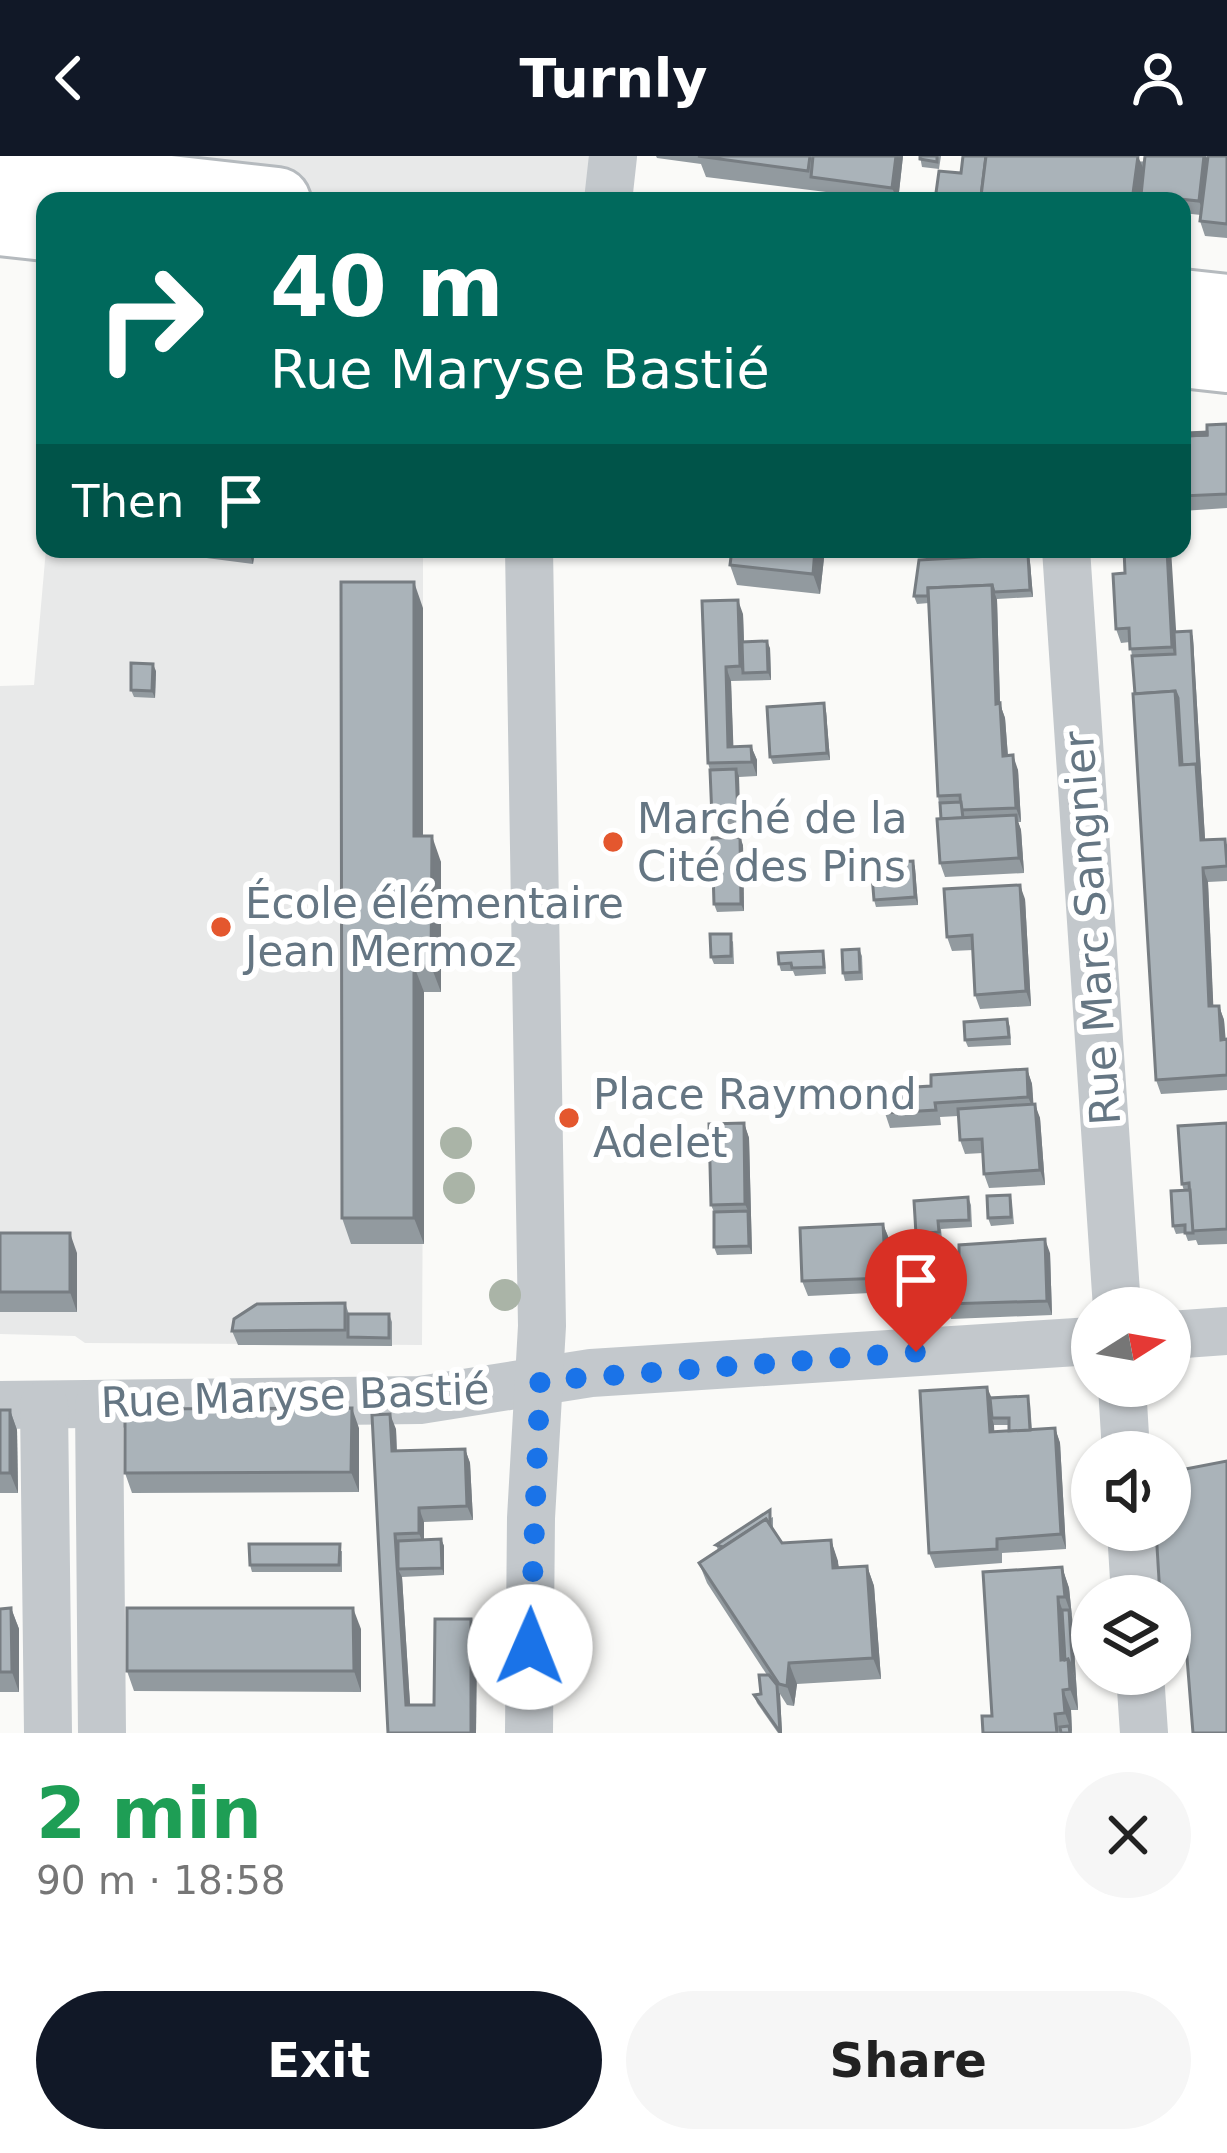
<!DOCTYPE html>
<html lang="en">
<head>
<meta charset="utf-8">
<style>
	body { margin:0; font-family:"DejaVu Sans",sans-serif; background:#f6f6f6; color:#222; height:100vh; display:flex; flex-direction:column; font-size:45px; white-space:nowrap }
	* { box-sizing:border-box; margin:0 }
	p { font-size:39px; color:#767676 }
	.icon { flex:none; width:66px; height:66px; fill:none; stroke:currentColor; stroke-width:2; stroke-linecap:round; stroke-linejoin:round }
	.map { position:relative; height:1577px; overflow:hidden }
	.panel { display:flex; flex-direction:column; background:#fff; flex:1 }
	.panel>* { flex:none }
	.hud { position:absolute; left:36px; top:36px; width:1155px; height:366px; border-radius:24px; box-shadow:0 3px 9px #0004; background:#00695c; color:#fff; overflow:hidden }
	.needle { width:78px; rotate:79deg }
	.controls { position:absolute; left:1071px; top:1131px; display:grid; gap:24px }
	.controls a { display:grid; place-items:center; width:120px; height:120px; border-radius:50%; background:#fff; box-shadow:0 3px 9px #0004; font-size:60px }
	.pin { position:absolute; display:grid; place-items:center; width:102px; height:102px; color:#fff; margin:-123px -51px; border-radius:50% 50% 50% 0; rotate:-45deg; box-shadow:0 0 12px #0007 }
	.pin .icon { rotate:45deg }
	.me { position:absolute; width:132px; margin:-66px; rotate:1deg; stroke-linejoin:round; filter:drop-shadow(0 0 9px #0008) }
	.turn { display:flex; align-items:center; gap:42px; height:252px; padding:0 36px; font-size:54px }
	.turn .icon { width:156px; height:156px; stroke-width:2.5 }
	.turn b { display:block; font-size:84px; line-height:102px }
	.then { display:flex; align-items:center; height:114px; padding:0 36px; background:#0003; gap:24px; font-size:45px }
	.round { display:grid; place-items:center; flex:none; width:126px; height:126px; border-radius:63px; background:#f6f6f6 }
	.headline { display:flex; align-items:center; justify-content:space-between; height:204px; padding:0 36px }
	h1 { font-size:72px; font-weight:700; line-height:90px; color:#1e9e55 }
	.cta { display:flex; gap:24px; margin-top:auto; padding:24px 36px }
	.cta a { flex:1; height:138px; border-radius:72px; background:#111827; color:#fff; font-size:48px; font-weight:700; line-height:138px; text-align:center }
	.cta a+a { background:#f6f6f6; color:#222 }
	header { display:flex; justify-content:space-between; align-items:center; height:156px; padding:0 36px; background:#111827; color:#fff; font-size:54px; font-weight:700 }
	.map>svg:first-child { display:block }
</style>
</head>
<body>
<header><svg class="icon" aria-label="back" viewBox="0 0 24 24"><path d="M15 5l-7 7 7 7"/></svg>Turnly<svg class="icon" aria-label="person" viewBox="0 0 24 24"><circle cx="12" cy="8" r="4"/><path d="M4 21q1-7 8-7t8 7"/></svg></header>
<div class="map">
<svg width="1227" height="1577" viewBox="0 0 1227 1577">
	<rect width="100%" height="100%" fill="#fafaf8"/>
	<!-- built -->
	<g fill="#e8e9e9">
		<polygon points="121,0 613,0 608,45 277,45"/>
		<polygon points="46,393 423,393 423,705 441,706 441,836 424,836 422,1189 85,1187 75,1180 0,1178 0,530 34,529"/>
	</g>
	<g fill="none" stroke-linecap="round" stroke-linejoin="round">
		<!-- primary casing -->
		<g stroke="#b5babe" stroke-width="72">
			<g id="primary">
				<polyline points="0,14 277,45"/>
				<polyline points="0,66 45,71"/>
				<polyline points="1182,147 1227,152"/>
				<polyline points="1182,198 1227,203"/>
			</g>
		</g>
		<!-- street -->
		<g stroke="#c3c8cc" stroke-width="48">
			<polyline points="608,45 613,0"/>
			<polyline points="1066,393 1117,1152"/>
			<polyline points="1170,1179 1227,1175"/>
			<polyline points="1122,1230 1126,1296"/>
			<polyline points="0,1249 420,1244 591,1217 1092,1185"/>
			<polyline points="44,1249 48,1577"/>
			<polyline points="99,1249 102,1577"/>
			<polyline points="1131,1374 1135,1440"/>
			<polyline points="1140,1518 1144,1577"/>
			<polyline points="529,1577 531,1362 542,1170 529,393"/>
		</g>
		<!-- primary -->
		<use href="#primary" stroke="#fff" stroke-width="66"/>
	</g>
	<!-- trees -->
	<g fill="#aab4a7">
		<circle cx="456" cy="987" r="16"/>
		<circle cx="459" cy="1032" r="16"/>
		<circle cx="505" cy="1139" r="16"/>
	</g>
	<!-- wall -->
	<g fill="#929a9f" fill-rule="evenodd">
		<polygon points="656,0 903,0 898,45 706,21 701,8 657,2"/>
		<polygon points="920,0 941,0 939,13 922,11"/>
		<polygon points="1227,0 1227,82 1205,80 1200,65 1201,59 1182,57 1182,45 1143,45 1141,36 1140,45 935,45 939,15 961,17"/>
		<polygon points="1227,268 1227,352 1182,355 1182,280 1207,276"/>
		<polygon points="137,393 255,393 253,408"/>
		<polygon points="732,393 825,393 820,438 737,429 730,409"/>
		<polygon points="1030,406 1033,441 997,443 1000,548 1005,562 1008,600 1018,614 1021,666 1018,666 1021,674 1024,717 945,721 940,707 941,663 938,640 929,447 917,448 914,440"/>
		<polygon points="1125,417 1176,476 1191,475 1193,482 1205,684 1227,688 1227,725 1208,726 1213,850 1219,850 1224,864 1225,883 1227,883 1227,934 1161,938 1156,924 1132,500 1130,486 1121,487 1116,473"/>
		<polygon points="702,445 743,458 744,486 770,492 771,524 731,525 733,591 751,590 757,604 757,620 739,621 740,669 715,670 712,662 710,614 708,607"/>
		<polygon points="423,452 423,680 441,706 441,836 424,836 424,1088 351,1088 342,1062"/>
		<polygon points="156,515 155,542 134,541 131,534"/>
		<polygon points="826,555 830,604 773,608 770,601"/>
		<polygon points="743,689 744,755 717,756 714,748"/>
		<polygon points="913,705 915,712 918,749 876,751 874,744"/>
		<polygon points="1025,743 1031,850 980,853 975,839 973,794 952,795 947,781"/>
		<polygon points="733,785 734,808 714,808 711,801"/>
		<polygon points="859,793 862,800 863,824 845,825 843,817"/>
		<polygon points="825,802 826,818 795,820 793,815 781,815 779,808"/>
		<polygon points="1007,863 1010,871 1011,889 968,891 965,884"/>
		<polygon points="1027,913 1032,928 1033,948 1040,962 1045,1029 989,1032 984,1018 983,997 965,998 960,984 958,960 940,961 941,969 890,972 885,957 931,930"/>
		<polygon points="744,967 749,982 752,1098 717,1099 714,1091 714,1056 711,1049"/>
		<polygon points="1227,967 1227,1088 1198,1089 1196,1084 1188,1085 1185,1077 1176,1078 1173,1070 1184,1035 1182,1028"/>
		<polygon points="1010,1039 1012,1046 1014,1068 991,1070 988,1062"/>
		<polygon points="968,1041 971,1049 972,1071 941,1073 942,1084 919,1085 916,1078"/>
		<polygon points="883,1068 889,1083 891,1136 808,1140 802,1125"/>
		<polygon points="0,1077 77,1097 77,1156 0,1156"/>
		<polygon points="1050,1097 1052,1159 951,1163 946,1148 959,1111"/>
		<polygon points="345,1147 349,1158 389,1158 392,1166 392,1190 238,1189 232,1175"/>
		<path d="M992 1242 1030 1247 1032 1274 1055 1272 1060 1287 1066 1393 1002 1397V1407L935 1412 929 1397ZM994 1269H1009V1275L994 1276Z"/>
		<polygon points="0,1254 10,1254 17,1274 18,1337 0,1337"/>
		<polygon points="359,1272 359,1336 132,1337 125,1317"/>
		<polygon points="396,1273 397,1295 465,1293 470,1307 473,1364 424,1366 424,1384 441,1383 444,1390 444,1419 402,1421 410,1549 434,1549 477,1477 476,1577 388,1577"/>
		<polygon points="1227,1305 1186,1490 1171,1491 1170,1440"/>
		<polygon points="773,1361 773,1374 782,1387 831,1384 839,1411 867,1410 874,1430 881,1523 797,1528 794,1550 787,1549 780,1538 782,1577 778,1577 757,1547 754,1539 761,1538 767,1519 707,1427 699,1407 718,1394 716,1389"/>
		<polygon points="342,1395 342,1416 252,1416 250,1409"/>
		<polygon points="1062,1411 1069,1432 1072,1461 1078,1554 1071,1554 1072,1577 983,1577"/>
		<polygon points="11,1452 19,1473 19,1536 0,1536 0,1453"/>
		<polygon points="361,1473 361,1536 134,1535 127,1515"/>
	</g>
	<!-- shaded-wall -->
	<g fill="#777d82">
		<polygon points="896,0 903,0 898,45 892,32"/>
		<polygon points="1138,0 1144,14 1140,45 1132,45"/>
		<polygon points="1204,0 1206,0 1210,10 1205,60 1199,45"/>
		<polygon points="248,393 255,393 253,408"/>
		<polygon points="815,393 825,393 820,438 813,418"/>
		<polygon points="1167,393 1171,393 1178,505 1172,491"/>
		<polygon points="1028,398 1030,406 1033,441 1030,434"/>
		<polygon points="414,426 423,452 423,706 414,680"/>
		<polygon points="992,429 997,444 1000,548 1005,562 1009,615 1003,600 996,548"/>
		<polygon points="738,444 743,458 745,517 743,517 746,524 740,510"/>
		<polygon points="1191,475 1193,482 1206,699 1201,684"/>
		<polygon points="767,485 770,492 771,524 768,516"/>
		<polygon points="153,508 156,515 155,542 152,535"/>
		<polygon points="726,511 731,525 734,606 728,591"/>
		<polygon points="824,547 826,555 830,604 827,597"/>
		<polygon points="751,590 757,604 757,620 752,606"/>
		<polygon points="1013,599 1018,614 1021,666 1016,652"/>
		<polygon points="736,613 739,620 740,669 738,661"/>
		<polygon points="1016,659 1021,674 1024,717 1019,702"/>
		<polygon points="432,680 441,706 441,836 431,810"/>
		<polygon points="740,681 743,689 744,755 741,748"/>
		<polygon points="913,705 915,712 918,749 915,741"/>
		<polygon points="1203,712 1208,726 1214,865 1209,850"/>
		<polygon points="1020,729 1025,743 1031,850 1026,835"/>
		<polygon points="414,810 424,836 424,1088 414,1062"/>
		<polygon points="1219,850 1224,864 1227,898 1221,884"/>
		<polygon points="1027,913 1032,928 1034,955 1028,941"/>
		<polygon points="1035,948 1040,962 1045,1029 1040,1014"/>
		<polygon points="744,967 749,982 752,1098 749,1090 748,1055 745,1048"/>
		<polygon points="883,1068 889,1083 891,1136 886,1122"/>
		<polygon points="70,1077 77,1097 77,1156 70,1136"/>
		<polygon points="1045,1083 1050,1097 1052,1159 1047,1145"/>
		<polygon points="987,1231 993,1245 992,1262 994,1269 995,1291 990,1276"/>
		<polygon points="352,1252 359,1272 359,1336 351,1316"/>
		<polygon points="10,1254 17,1274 18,1337 10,1317"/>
		<polygon points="390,1258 396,1273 397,1309 392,1295"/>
		<polygon points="1055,1272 1060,1287 1066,1393 1061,1378"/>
		<polygon points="465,1293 470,1307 473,1364 467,1350"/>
		<polygon points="419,1352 424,1366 424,1391 419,1377"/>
		<polygon points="395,1378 400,1392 398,1413 402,1421 411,1563 406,1549"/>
		<polygon points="441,1383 444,1390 444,1419 442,1412"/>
		<polygon points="831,1384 838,1405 840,1432 833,1412"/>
		<polygon points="867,1410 874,1430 881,1523 873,1502"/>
		<polygon points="1062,1411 1069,1432 1072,1461 1065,1441"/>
		<polygon points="1058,1441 1065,1462 1066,1517 1061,1504"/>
		<polygon points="11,1452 19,1473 19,1536 12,1516"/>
		<polygon points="353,1452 361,1473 361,1536 354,1515"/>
		<polygon points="1069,1454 1072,1461 1076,1524 1073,1516"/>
		<polygon points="471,1463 477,1477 476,1577 471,1577"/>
		<polygon points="1068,1503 1076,1524 1078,1554 1070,1533"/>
		<polygon points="789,1507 797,1528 794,1550 787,1530"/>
		<polygon points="777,1534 780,1538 782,1577 780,1577"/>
		<polygon points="1063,1534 1071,1554 1072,1577 1065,1557"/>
	</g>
	<!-- building -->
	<g fill="#aab3b9" stroke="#777d82" stroke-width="3">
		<polygon points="698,0 810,0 808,15"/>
		<polygon points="813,0 896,0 892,32 811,21"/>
		<polygon points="920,0 937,0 937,6 920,3"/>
		<polygon points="963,0 986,0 981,40 983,45 935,44 939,15 961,17"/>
		<polygon points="986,0 1138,0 1132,45 1017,45 981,40"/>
		<polygon points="1145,0 1204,0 1199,45 1141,39"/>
		<polygon points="1208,0 1227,0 1227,68 1200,65"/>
		<polygon points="1227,268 1227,338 1182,340 1182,280 1207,279 1207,269"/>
		<polygon points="1207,276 1207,279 1187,280 1187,277"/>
		<polygon points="732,393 815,393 813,418 730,409"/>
		<polygon points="1124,393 1167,393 1172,491 1130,493 1129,472 1116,473 1113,418 1125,417"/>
		<polygon points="1028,398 1030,434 994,436 992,429 928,432 928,440 914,440 919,404"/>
		<polygon points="341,426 414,426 414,680 432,680 431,810 414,810 414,1062 342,1062"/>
		<polygon points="992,429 996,548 1000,547 1003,600 1013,599 1016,652 961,654 960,639 938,640 928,432"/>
		<polygon points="738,444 740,510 726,511 728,591 751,590 752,606 708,607 702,445"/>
		<polygon points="1191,475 1198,615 1196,608 1182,609 1178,542 1175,535 1135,538 1132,500 1175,498 1174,476"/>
		<polygon points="767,485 768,516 743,517 742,486"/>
		<polygon points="131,507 153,508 152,535 131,534"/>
		<polygon points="1175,535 1180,609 1196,608 1201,684 1225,683 1227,710 1203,712 1209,850 1219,850 1221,884 1227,883 1227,919 1156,924 1133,538"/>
		<polygon points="824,547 827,597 770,601 767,551"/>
		<polygon points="736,613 738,661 712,662 710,614"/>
		<polygon points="961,646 963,662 941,663 940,647"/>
		<polygon points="1016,659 1019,702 940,707 937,663"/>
		<polygon points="740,681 741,748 714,748 712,682"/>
		<polygon points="913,705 915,741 874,744 871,707"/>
		<polygon points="1020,729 1026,835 975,839 972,779 947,781 944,733"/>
		<polygon points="710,778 731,778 731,800 711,801"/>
		<polygon points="859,793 860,816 843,817 842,794"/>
		<polygon points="823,795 824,811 792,812 791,807 779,808 778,797"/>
		<polygon points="1007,863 1009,881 965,884 964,866"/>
		<polygon points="1027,913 1028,941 935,947 936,954 885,957 883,933 931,930 931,919"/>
		<polygon points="1035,948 1040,1014 984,1018 982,983 960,984 958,953"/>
		<polygon points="744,967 745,1048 711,1049 709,968"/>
		<polygon points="1227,967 1227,1073 1192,1075 1189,1027 1182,1028 1178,970"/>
		<polygon points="1190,1034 1193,1077 1185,1077 1185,1069 1173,1070 1171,1035"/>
		<polygon points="1010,1039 1011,1061 988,1062 987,1040"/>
		<polygon points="968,1041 969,1064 938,1065 939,1076 916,1078 914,1045"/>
		<polygon points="748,1055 749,1090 714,1091 714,1056"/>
		<polygon points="883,1068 886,1122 802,1125 800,1072"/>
		<rect x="0" y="1077" width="70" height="59"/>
		<polygon points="1045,1083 1047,1145 946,1148 944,1111 959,1111 959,1089"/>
		<polygon points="345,1147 345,1174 232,1175 234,1163 257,1148"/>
		<polygon points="348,1158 389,1158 389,1182 348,1181"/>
		<polygon points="987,1231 990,1276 1055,1272 1061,1378 997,1383 997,1393 929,1397 920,1235"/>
		<polygon points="1028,1240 1030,1274 1009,1275 1009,1262 992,1262 990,1242"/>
		<polygon points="352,1252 351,1316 125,1317 125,1253"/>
		<rect x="0" y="1254" width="10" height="63"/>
		<polygon points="390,1258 392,1295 465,1293 467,1350 419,1352 419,1377 395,1378 406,1549 434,1549 435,1463 471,1463 471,1577 388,1577 372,1259"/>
		<polygon points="1227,1305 1227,1577 1193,1577 1184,1464 1170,1465 1170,1440 1160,1440 1156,1374 1170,1374 1170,1316"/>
		<polygon points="770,1354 770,1370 766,1363 723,1391 716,1389"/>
		<polygon points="766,1363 782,1387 831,1384 833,1412 867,1410 873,1502 789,1507 787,1530 779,1528 699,1407"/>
		<polygon points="441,1383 442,1412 398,1413 398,1385"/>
		<polygon points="249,1388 340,1388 339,1409 250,1409"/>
		<polygon points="1062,1411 1065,1441 1058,1441 1061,1504 1068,1503 1070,1533 1063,1534 1065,1557 1055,1558 1057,1577 983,1577 982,1560 992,1560 983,1416"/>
		<polygon points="11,1452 12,1516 0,1516 0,1453"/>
		<polygon points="127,1452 353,1452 354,1515 127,1515"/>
		<polygon points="1062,1454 1069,1454 1073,1516 1068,1503 1065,1504"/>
		<polygon points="759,1519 769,1519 777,1529 780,1576 754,1539 761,1538"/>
		<polygon points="1069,1570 1070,1577 1061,1577 1060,1571"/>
	</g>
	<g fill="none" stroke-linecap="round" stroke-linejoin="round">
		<!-- route -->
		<polyline stroke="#1a73e8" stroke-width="21" stroke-dasharray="0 37.8" points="530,1491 540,1225 916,1196"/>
	</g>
	<!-- markers -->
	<g fill="#e4572e" stroke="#fff" stroke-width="4.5">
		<circle cx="613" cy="686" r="12"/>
		<circle cx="221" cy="771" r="12"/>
		<circle cx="569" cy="962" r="12"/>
	</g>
	<g text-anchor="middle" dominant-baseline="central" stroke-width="12" stroke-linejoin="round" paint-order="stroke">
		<!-- poi labels -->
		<g font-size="42" fill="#657683" stroke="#fff" text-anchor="start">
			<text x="637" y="662">Marché de la<tspan x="637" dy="48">Cité des Pins</tspan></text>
			<text x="245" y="747">École élémentaire<tspan x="245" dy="48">Jean Mermoz</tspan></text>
			<text x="593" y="938">Place Raymond<tspan x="593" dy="48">Adelet</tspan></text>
		</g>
		<!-- street labels -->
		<g font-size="42" fill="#657683" stroke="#fff">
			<text transform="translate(1092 772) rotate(-94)">Rue Marc Sangnier</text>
			<text transform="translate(295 1240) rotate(-2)">Rue Maryse Bastié</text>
		</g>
	</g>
</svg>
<div class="controls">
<a><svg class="needle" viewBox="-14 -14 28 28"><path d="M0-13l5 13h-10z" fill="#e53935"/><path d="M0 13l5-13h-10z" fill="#767676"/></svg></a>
<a><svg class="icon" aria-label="sound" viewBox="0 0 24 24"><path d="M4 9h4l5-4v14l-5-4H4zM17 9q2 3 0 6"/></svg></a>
<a><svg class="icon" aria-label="layers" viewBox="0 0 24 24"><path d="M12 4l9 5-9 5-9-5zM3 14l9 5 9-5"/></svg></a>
</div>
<div class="pin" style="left:916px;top:1196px;background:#d93025"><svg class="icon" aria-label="arrive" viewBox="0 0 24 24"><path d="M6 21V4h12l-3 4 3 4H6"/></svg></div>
<svg class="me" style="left:530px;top:1491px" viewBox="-20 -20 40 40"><circle r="19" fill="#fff"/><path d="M0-13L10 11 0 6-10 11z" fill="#1a73e8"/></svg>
<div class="hud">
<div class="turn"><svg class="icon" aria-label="right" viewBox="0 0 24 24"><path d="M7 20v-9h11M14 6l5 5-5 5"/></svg><div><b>40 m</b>Rue Maryse Bastié</div></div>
<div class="then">Then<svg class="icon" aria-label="arrive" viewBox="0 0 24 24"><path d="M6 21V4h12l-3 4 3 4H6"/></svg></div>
</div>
</div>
<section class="panel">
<div class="headline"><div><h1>2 min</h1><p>90 m · 18:58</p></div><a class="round"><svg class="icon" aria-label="close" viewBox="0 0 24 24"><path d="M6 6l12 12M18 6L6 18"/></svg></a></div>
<div class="cta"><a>Exit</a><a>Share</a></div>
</section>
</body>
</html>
